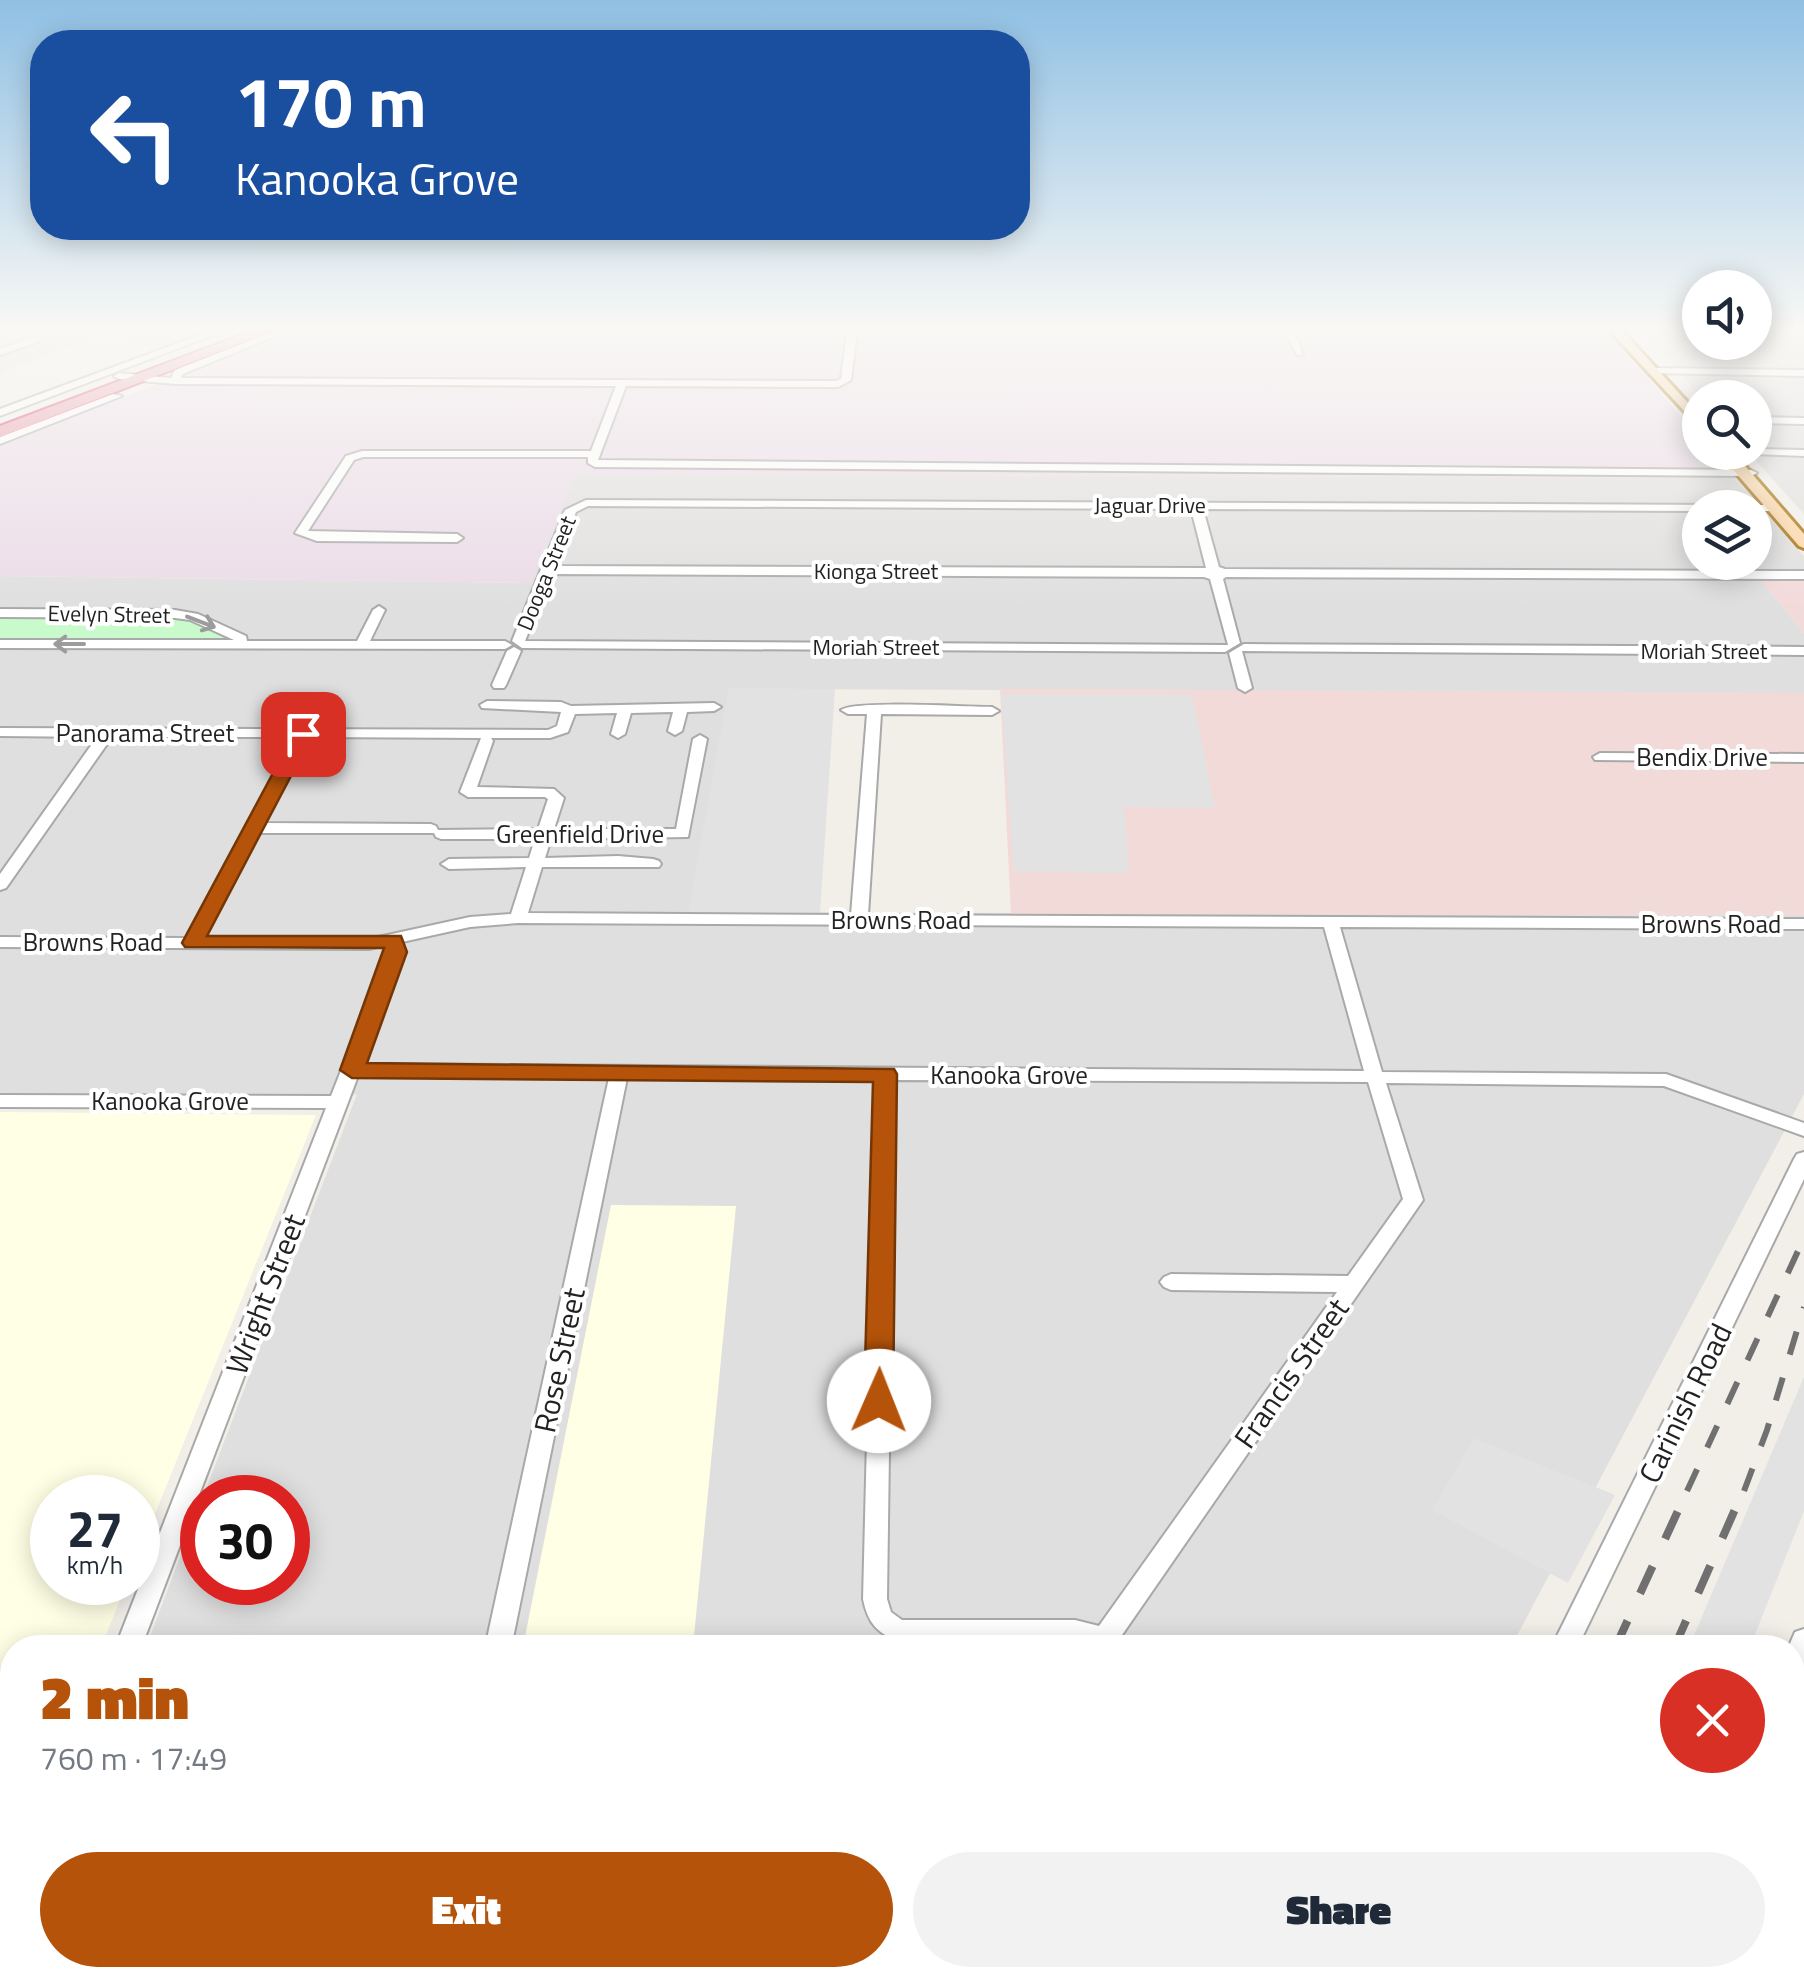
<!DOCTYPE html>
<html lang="en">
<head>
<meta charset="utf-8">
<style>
	body { margin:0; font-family:"Titillium Web",sans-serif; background:#f2f2f3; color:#1f2937; height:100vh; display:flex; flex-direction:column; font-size:38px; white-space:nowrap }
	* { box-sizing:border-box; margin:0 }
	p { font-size:32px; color:#747a83 }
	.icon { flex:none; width:55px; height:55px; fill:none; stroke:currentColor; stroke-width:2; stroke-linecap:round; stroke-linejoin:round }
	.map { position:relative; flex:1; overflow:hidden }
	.drawer { position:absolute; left:0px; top:1635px; width:1805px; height:352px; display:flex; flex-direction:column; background:#fff; border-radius:40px 40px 0 0; box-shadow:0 5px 25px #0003 }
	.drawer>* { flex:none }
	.hud { position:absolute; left:30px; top:30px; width:1000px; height:210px; border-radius:40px; box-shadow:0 5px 25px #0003; background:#1a4fa0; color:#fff; overflow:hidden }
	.tools { position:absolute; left:1682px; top:270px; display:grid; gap:20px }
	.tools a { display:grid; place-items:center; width:90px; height:90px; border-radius:50%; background:#fff; box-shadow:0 5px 25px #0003; font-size:50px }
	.speed { position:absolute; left:30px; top:1475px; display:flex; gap:20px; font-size:50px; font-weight:700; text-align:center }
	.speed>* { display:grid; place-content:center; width:130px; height:130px; border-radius:50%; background:#fff; box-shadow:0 5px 25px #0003; line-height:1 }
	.speed small { font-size:25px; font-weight:400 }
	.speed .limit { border:15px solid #d22; background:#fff; color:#111 }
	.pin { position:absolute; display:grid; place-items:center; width:85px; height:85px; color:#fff; margin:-42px; border-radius:20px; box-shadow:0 5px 15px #0006 }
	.me { position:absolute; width:110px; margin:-55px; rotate:1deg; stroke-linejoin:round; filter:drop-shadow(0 0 8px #0008) }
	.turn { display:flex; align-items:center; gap:35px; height:210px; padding:0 40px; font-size:45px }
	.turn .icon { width:130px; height:130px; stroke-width:2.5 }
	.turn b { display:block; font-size:70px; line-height:85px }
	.round { display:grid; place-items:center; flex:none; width:105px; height:105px; border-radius:52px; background:#f2f2f3 }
	.headline { display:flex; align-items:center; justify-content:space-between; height:170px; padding:0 40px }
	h1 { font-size:60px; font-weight:800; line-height:75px; color:#b45309 }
	.cta { display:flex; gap:20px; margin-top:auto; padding:20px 40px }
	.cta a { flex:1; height:115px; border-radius:60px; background:#b45309; color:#fff; font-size:40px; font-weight:800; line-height:115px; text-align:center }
	.cta a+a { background:#f2f2f3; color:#1f2937 }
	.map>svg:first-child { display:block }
</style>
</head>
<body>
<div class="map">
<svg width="1804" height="1987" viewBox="0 0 1804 1987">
	<rect width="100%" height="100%" fill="#f2efe9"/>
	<!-- residential -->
	<g fill="#e0dfdf" fill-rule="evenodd">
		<polygon points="0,332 107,332 0,373"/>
		<polygon points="1644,332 1700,332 1700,342 1755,342 1755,332 1804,332 1804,514 1749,453 1755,452 1755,398 1701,397"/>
		<path d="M576 474 1735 478 1804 556V581L1762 582 1804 633V693L729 689 689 912 1804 915V1094L1511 1647H146L202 1499V1582H288V1498L203 1497 357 1094 330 1101 0 1097V576L530 583ZM1700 508H1755V562H1700Z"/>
		<polygon points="1804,1716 1804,1987 1708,1987 1712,1975 1792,1975 1792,1749"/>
		<polygon points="22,1975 650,1975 17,1987"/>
		<polygon points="841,1975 1155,1975 1148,1987 841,1987"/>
	</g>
	<!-- commercial -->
	<g fill="#f2dad9">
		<polygon points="1761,581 1804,581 1804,633"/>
		<polygon points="1000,689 1804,693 1804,915 1011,914"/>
	</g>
	<!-- industrial -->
	<polygon fill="#ebdbe8" points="292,332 1607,332 1700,438 1700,452 1712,453 1735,478 576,474 531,583 0,576 0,445"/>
	<!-- education -->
	<g fill="#ffffe5">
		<polygon points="0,1112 316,1115 138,1556 138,1498 52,1498 52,1582 127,1583 101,1647 12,1648 12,1866 0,1897"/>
		<polygon points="611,1205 736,1206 694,1636 806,1637 807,1647 523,1647"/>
		<polygon points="458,1975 825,1975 825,1977 631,1987 456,1987"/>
	</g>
	<!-- park -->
	<polygon fill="#c8facc" points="0,613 186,617 223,637 219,642 0,641"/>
	<!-- parking -->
	<g fill="#e2e2e2">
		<polygon points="127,332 206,332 160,350 119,339"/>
		<polygon points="729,688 835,689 820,913 688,912"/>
		<polygon points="1001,694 1192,695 1215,808 1124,807 1129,873 1014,872"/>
		<polygon points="1804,1377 1804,1511 1750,1647 1689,1647"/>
		<polygon points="1474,1438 1615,1495 1568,1583 1432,1510"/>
	</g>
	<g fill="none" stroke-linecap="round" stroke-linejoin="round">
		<!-- minor casing -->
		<g stroke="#a9a9a9" stroke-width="4">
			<g id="minor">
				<polygon points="38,332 49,332 37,342 0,355 0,349 31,338"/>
				<polygon points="208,332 221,332 0,416 0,409"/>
				<polygon points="272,332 285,332 183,374 181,378 836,381 841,379 847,332 857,332 851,380 838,387 626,386 598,460 1751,470 1757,473 1751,476 595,467 588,463 588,457 363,457 354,460 308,531 457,534 463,538 457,542 317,541 295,533 346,456 362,451 591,451 616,386 175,384 119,379 114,376 119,373 171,378 175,370"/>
				<polygon points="1285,332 1295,332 1303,355 1297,355"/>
				<polygon points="1654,368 1804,370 1804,376 1650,373 1649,371"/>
				<polygon points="113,394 122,396 0,444 0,437"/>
				<polygon points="1755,417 1804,418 1804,424 1755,423"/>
				<polygon points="1755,449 1804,450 1804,456 1751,454"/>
				<path d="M586 500 1726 505 1731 508H1700V511L1203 509 1219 567 1225 569 1804 571V579L1226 577 1223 579 1240 643 1225 652 522 648 512 641 565 510ZM588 506 1191 509 1206 568 555 566 576 512ZM552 574 1204 577 1210 579 1228 645 525 641Z"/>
				<polygon points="1755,505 1773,505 1779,508 1773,511 1755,511 1755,508 1750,508"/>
				<polygon points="379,606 385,610 370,641 505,641 512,645 505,649 0,648 0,640 234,640 190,620 175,618 0,617 0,609 175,610 198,614 246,636 247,641 357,641 373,610"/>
				<polygon points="1244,644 1804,647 1804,655 1242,651 1252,688 1245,692 1238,688 1229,653"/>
				<polygon points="514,647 521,651 506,685 504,688 494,688 492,685 507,651"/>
				<path d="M487 701 561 702 571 706 714 703 721 707 714 711 687 712 682 731 675 735 668 731 673 712 631 713 625 734 618 738 611 734 617 713 575 714 568 732 550 738H491L493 741 477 787 554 789 564 798 554 829H676L693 739 700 735 707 739 688 837 551 839 545 858 618 856 653 859 659 861 661 864 659 867H542L528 913 851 915 867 714H848L841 710C857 700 965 707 992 707L999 711 992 715 881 714 868 915 1804 919V929L1340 927 1382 1072 1666 1074 1804 1123V1136L1664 1086 1386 1083 1423 1200 1113 1648H1086L1075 1642H901C878 1634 868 1624 863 1599L876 1080 627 1078 511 1648H485L609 1078 358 1076 141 1648H115L326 1108 0 1107V1095L331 1096 388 952 386 945 369 949 0 947V937L186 938 294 737H112L6 888 0 890V874L97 737 0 736V728L548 730 557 726 561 712 482 708 480 705ZM308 737 481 738 460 792 468 797H545L548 799 538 829 438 830 436 826 431 824 263 823ZM258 833H434L436 837 441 839H535L529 858 449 859 441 864 449 869 526 867 511 914 470 917 369 939 203 938ZM518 923 1324 927 1364 1071 362 1064 404 952 402 942 470 927ZM894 1080 1368 1082 1403 1199 1348 1276 1171 1274 1164 1277 1160 1282 1164 1287 1171 1290 1337 1292 1099 1626 1075 1620H902L891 1612 887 1599Z"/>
				<polygon points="1600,753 1804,754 1804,762 1595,760 1593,757"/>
				<polygon points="1804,1152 1804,1179 1577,1648 1551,1648 1794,1159 1797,1154"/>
				<polygon points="1804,1629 1804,1673 1801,1679 1792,1682 1792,1648 1788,1648 1795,1632"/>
				<polygon points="12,1931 12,1975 16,1975 11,1987 0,1987 0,1940 2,1936"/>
				<polygon points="415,1975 445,1975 442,1987 412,1987"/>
				<polygon points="1102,1975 1132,1975 1133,1987 1103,1987"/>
				<polygon points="1394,1975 1425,1975 1420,1987 1389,1987"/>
				<polygon points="1666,1975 1696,1975 1692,1987 1662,1987"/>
			</g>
		</g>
		<!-- major casing -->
		<g stroke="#a06b00" stroke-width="6">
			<g id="major">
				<polygon points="1611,332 1623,332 1700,416 1700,428"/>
				<polygon points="1718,452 1733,452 1804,534 1804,548 1799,546"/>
			</g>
		</g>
		<!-- highway casing -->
		<g stroke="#dc2a67" stroke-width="4">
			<polygon id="highway" points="249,332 269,332 0,437 0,426"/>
		</g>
		<!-- minor -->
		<use href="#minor" fill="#fff" fill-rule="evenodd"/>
		<!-- major -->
		<use href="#major" fill="#fcd6a4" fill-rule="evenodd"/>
		<!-- highway -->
		<use href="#highway" fill="#e892a2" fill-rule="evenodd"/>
		<!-- rail-far1 -->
		<g stroke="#707070" stroke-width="6" stroke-dasharray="24 24" stroke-linecap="butt">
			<polyline points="1687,1491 1804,1238"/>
			<polyline points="1744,1491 1767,1430 1804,1307"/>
		</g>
		<!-- rail -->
		<g stroke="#707070" stroke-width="8" stroke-dasharray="30 30" stroke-linecap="butt">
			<polyline points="1615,1648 1688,1489"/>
			<polyline points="1674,1648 1744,1489"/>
			<polyline points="1459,1987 1465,1975"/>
			<polyline points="1523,1987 1528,1975"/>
		</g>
	</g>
	<!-- one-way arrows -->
	<defs><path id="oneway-shaft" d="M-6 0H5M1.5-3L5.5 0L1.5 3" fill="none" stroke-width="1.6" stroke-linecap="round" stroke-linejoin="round" transform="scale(2.5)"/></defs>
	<g stroke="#9c9c9c">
		<use href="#oneway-shaft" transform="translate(201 622) rotate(21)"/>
		<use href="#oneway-shaft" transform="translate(69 644) rotate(180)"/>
	</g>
	<!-- sky -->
	<linearGradient id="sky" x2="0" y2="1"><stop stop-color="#8fc0e4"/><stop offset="0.54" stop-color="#f9f8f5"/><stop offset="1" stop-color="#f9f8f5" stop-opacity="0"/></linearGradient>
	<rect width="1804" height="610" fill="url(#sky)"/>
	<!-- route -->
	<polygon fill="#b45309" stroke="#753606" stroke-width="2.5" points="303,728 313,734 207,936 401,936 407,952 367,1063 894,1069 897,1074 893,1401 889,1409 879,1412 868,1409 864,1401 873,1082 352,1078 340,1070 384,948 185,947 182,943 294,734"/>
	<g text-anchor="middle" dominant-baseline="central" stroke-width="8" stroke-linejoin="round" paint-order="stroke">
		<!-- far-street labels -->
		<g font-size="22" fill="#222" stroke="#fff">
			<text x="1150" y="505">Jaguar Drive</text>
			<text x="876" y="571">Kionga Street</text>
			<text transform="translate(546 573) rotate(-68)">Dooga Street</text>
			<text transform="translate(109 614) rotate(1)">Evelyn Street</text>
			<text x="876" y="647">Moriah Street</text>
			<text x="1704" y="651">Moriah Street</text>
		</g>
		<!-- street labels -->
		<g font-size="25" fill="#222" stroke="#fff">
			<text x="145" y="733">Panorama Street</text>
			<text x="1702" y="757">Bendix Drive</text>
			<text x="580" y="834">Greenfield Drive</text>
			<text x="901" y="920">Browns Road</text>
			<text x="1711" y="924">Browns Road</text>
			<text x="93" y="942">Browns Road</text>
			<text x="1009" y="1075">Kanooka Grove</text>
			<text x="170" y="1101">Kanooka Grove</text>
		</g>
		<!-- near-street labels -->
		<g font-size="30" fill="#222" stroke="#fff">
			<text transform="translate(265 1294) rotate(-69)">Wright Street</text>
			<text transform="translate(559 1360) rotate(-78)">Rose Street</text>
			<text transform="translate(1291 1373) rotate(-55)">Francis Street</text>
			<text transform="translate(1685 1403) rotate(-64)">Carinish Road</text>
		</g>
	</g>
</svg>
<div class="tools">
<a><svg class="icon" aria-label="sound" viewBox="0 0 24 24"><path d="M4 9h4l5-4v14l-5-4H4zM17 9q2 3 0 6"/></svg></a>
<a><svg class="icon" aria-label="search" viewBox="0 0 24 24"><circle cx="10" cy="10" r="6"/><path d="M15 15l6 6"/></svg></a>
<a><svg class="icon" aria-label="layers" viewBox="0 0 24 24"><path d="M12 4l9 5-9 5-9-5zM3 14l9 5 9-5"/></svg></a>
</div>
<div class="speed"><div>27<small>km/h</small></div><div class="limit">30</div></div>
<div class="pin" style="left:303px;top:734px;background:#d93025"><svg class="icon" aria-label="arrive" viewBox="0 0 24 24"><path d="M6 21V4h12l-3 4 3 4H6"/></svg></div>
<svg class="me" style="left:879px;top:1401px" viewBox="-20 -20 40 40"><circle r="19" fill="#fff"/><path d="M0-13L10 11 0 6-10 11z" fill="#b45309"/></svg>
<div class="hud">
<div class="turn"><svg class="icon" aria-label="left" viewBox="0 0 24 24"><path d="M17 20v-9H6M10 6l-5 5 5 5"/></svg><div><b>170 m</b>Kanooka Grove</div></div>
</div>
<section class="drawer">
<div class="headline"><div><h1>2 min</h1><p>760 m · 17:49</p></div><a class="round" style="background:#d93025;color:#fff"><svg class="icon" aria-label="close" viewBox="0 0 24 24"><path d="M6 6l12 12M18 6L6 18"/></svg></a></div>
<div class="cta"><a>Exit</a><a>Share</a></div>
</section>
</div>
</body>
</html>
